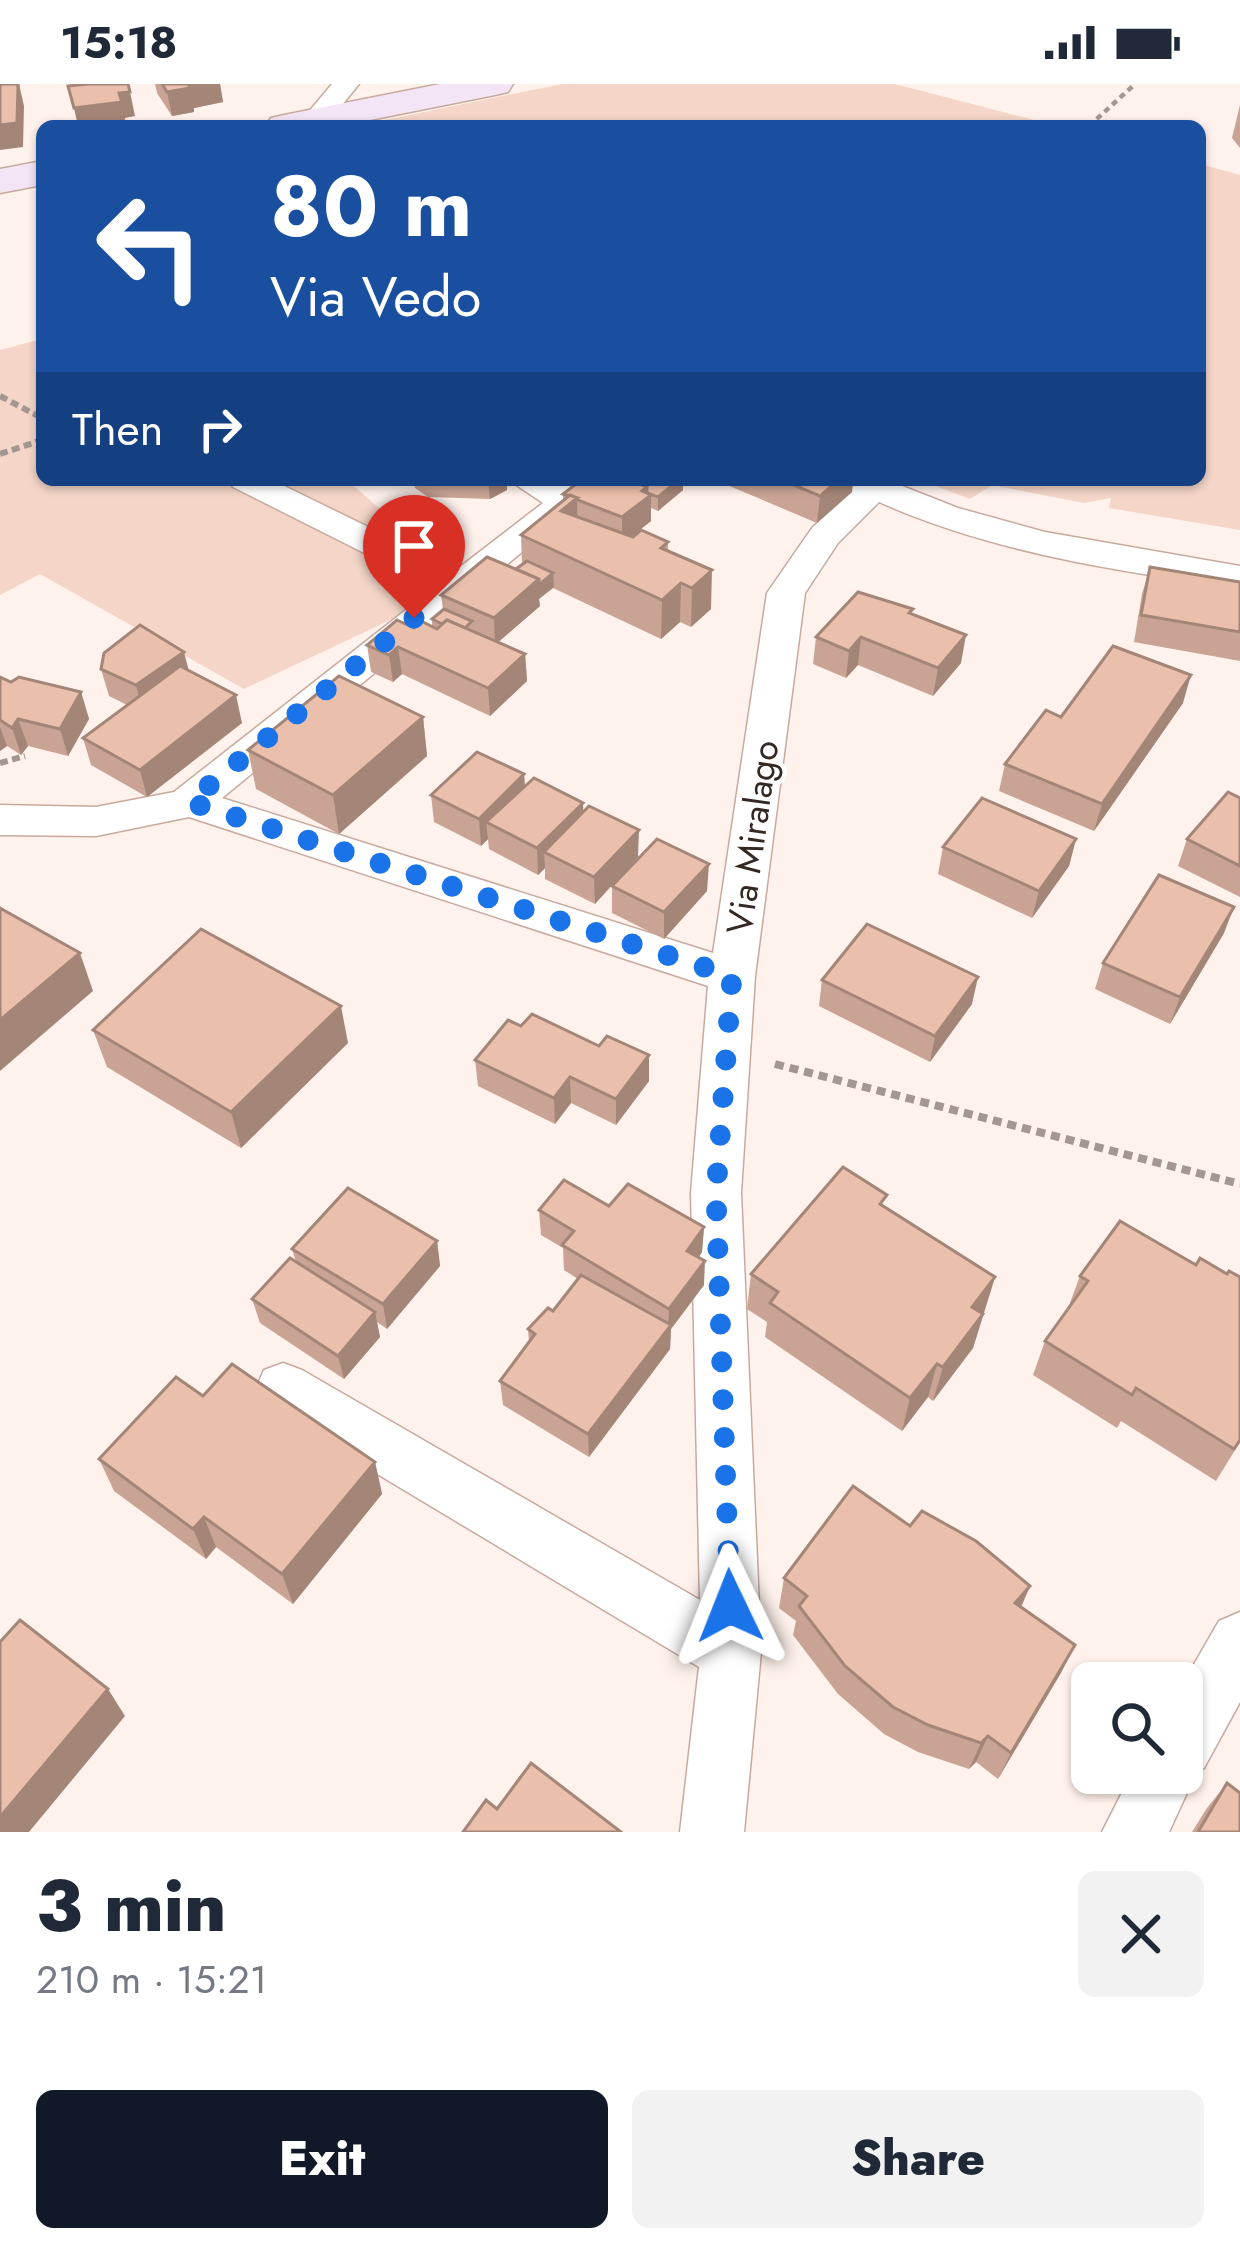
<!DOCTYPE html>
<html lang="en">
<head>
<meta charset="utf-8">
<style>
	body { margin:0; font-family:Jost,sans-serif; background:#f2f2f3; color:#1f2937; height:100vh; display:flex; flex-direction:column; font-size:45px; white-space:nowrap }
	* { box-sizing:border-box; margin:0 }
	p { font-size:39px; color:#747a83 }
	.icon { flex:none; width:66px; height:66px; fill:none; stroke:currentColor; stroke-width:2; stroke-linecap:round; stroke-linejoin:round }
	.map { position:relative; height:1748px; overflow:hidden }
	.panel { display:flex; flex-direction:column; background:#fff; flex:1 }
	.panel>* { flex:none }
	.hud { position:absolute; left:36px; top:36px; width:1170px; height:366px; border-radius:18px; box-shadow:0 3px 9px #0004; background:#1a4fa0; color:#fff; overflow:hidden }
	.tools { position:absolute; left:1071px; top:1578px; display:grid; gap:24px }
	.tools a { display:grid; place-items:center; width:132px; height:132px; border-radius:18px; background:#fff; box-shadow:0 3px 9px #0004; font-size:60px }
	.pin { position:absolute; display:grid; place-items:center; width:102px; height:102px; color:#fff; margin:-123px -51px; border-radius:50% 50% 50% 0; rotate:-45deg; box-shadow:0 0 12px #0007 }
	.pin .icon { rotate:45deg }
	.me { position:absolute; width:132px; margin:-66px; rotate:358deg; stroke-linejoin:round; filter:drop-shadow(0 0 9px #0008) }
	.turn { display:flex; align-items:center; gap:42px; height:252px; padding:0 36px; font-size:54px }
	.turn .icon { width:156px; height:156px; stroke-width:2.5 }
	.turn b { display:block; font-size:84px; line-height:102px }
	.then { display:flex; align-items:center; height:114px; padding:0 36px; background:#0003; gap:24px; font-size:45px }
	.round { display:grid; place-items:center; flex:none; width:126px; height:126px; border-radius:18px; background:#f2f2f3 }
	.head { display:flex; align-items:center; justify-content:space-between; height:204px; padding:0 36px }
	h1 { font-size:72px; font-weight:800; line-height:90px }
	.primary-button { display:flex; gap:24px; margin-top:auto; padding:24px 36px }
	.primary-button a { flex:1; height:138px; border-radius:18px; background:#111827; color:#fff; font-size:48px; font-weight:800; line-height:138px; text-align:center }
	.primary-button a+a { background:#f2f2f3; color:#1f2937 }
	.status { display:flex; justify-content:space-between; align-items:center; height:84px; padding:0 60px; background:#fff; direction:ltr }
	.status svg { height:33px; fill:currentColor }
	.map>svg:first-child { display:block }
</style>
</head>
<body>
<div class="status"><b>15:18</b><svg viewBox="0 0 49 12"><path d="M0 12V9h3v3zM5 12V6h3v6zM10 12V3h3v9zM15 12V0h3v12zM26 1h20v11H26zM47 4h2v5h-2z"/></svg></div>
<div class="map">
<svg width="1240" height="1748" viewBox="0 0 1240 1748">
	<rect width="100%" height="100%" fill="#fff2ec"/>
	<!-- green -->
	<g fill="#f4d5c8">
		<polygon points="562,0 895,0 1057,42 356,42"/>
		<polygon points="1200,80 1240,91 1240,446 1109,424 1111,414 1084,419 992,401 970,415 920,396 1200,396"/>
		<polygon points="42,255 42,396 347,396 441,479 395,512 409,527 244,605 40,490 0,511 0,266"/>
	</g>
	<g fill="none" stroke-linecap="round" stroke-linejoin="round">
		<!-- street casing -->
		<g stroke="#c8aa9d" stroke-width="3">
			<g id="street">
				<polygon points="332,0 359,0 329,37 330,42 304,42 302,36"/>
				<path d="M228 396H272L456 486 543 419 509 396H552L564 402 571 396H610L222 714 713 869 767 509 812 444 851 406 841 396H887L958 424 1045 448 1240 482V504C1119 488 991 468 879 418L838 459 805 509 755 892 741 1109 761 1568 744 1748H680L699 1583 264 1322 256 1304 264 1286 283 1279 302 1286 700 1516 691 1109 708 902 189 733 96 752 0 751V721L96 723 174 708 434 504 233 403Z"/>
				<polygon points="1240,1528 1240,1618 1204,1684 1197,1687 1169,1748 1102,1748 1132,1689 1182,1689 1182,1601 1219,1537"/>
			</g>
		</g>
		<!-- secondary casing -->
		<g stroke="#c8aa9d" stroke-width="3">
			<g id="secondary">
				<polygon points="440,0 513,0 508,8 495,11 340,42 265,42 271,34 284,31"/>
				<polygon points="42,77 42,101 0,109 0,85"/>
			</g>
		</g>
		<!-- path-far2 -->
		<polyline stroke="#a39791" stroke-width="4.5" stroke-dasharray="6 4.5" stroke-linecap="butt" points="1089,42 1135,0"/>
		<!-- path-far1 -->
		<g stroke="#a39791" stroke-width="6" stroke-dasharray="8 4.5" stroke-linecap="butt">
			<polyline points="0,312 42,334"/>
			<polyline points="0,370 42,356"/>
			<polyline points="0,679 25,672"/>
		</g>
		<!-- path -->
		<polyline stroke="#a39791" stroke-width="8" stroke-dasharray="9 6" stroke-linecap="butt" points="775,980 1240,1100"/>
		<!-- street -->
		<use href="#street" fill="#fff" fill-rule="evenodd"/>
		<!-- secondary -->
		<use href="#secondary" fill="#f3e4f6" fill-rule="evenodd"/>
	</g>
	<!-- wall -->
	<g fill="#c9a494">
		<polygon points="155,0 220,0 223,18 194,24 194,28 172,32 157,9"/>
		<polygon points="1240,21 1240,64 1232,54"/>
		<polygon points="414,396 507,396 507,406 490,415 428,413 415,404"/>
		<polygon points="635,396 683,396 683,406 658,427 651,424 651,437 632,452 668,458 668,467 711,525 691,543 680,538 661,555 553,504 539,515 540,522 498,558 525,570 527,597 490,632 402,590 393,598 371,588 367,561 414,544 432,542 432,535 443,526 441,511 516,485 522,481 521,451 563,417 563,410"/>
		<polygon points="727,396 853,396 852,408 817,439 727,401"/>
		<polygon points="1150,483 1240,498 1240,577 1134,558 1142,510"/>
		<polygon points="912,530 961,579 933,612 858,581 846,594 813,580 816,553"/>
		<polygon points="101,585 189,587 242,639 147,713 91,681 83,654 127,621 109,612"/>
		<polygon points="0,593 11,598 81,608 89,635 68,672 28,662 21,671 7,662 0,667"/>
		<polygon points="1183,619 1094,747 999,707 1005,680 1061,633"/>
		<polygon points="423,633 427,672 339,750 256,705 248,666"/>
		<polygon points="524,690 525,703 583,719 583,728 639,746 595,820 545,795 545,784 538,791 489,765 488,755 481,762 434,738 431,711"/>
		<polygon points="1240,714 1240,813 1178,782 1187,755"/>
		<polygon points="1076,755 1069,782 1032,834 938,790 943,763"/>
		<polygon points="612,802 707,807 664,855 612,829"/>
		<polygon points="1224,849 1170,940 1095,905 1103,879"/>
		<polygon points="822,896 972,920 930,978 819,922"/>
		<polygon points="93,946 348,959 241,1064 107,983"/>
		<polygon points="475,976 649,997 616,1041 571,1019 555,1040 478,1002"/>
		<polygon points="609,1122 704,1143 702,1168 699,1173 704,1201 671,1245 670,1265 589,1373 503,1321 500,1297 529,1258 528,1245 553,1227 578,1195 564,1186 563,1164 541,1151 539,1126"/>
		<polygon points="885,1123 995,1193 973,1264 933,1317 928,1313 902,1347 765,1253 767,1238 747,1225 751,1190"/>
		<polygon points="1120,1137 1240,1358 1216,1397 1121,1337 1117,1344 1033,1291 1045,1257 1067,1227 1080,1192"/>
		<polygon points="437,1157 440,1182 387,1245 377,1238 380,1253 344,1295 260,1239 252,1215 296,1178 292,1165"/>
		<polygon points="203,1312 375,1378 382,1410 293,1520 216,1463 206,1475 114,1407 99,1375"/>
		<polygon points="784,1494 1030,1502 1021,1524 1075,1561 998,1695 976,1678 969,1685 918,1668 884,1650 838,1610 793,1551 796,1537 779,1524"/>
		<polygon points="1227,1699 1240,1748 1192,1748 1207,1724"/>
	</g>
	<!-- shaded-wall -->
	<g fill="#a48678">
		<polygon points="19,0 24,22 23,63 0,66 0,41"/>
		<polygon points="188,0 220,0 223,18 194,24 194,28 172,32 167,8"/>
		<polygon points="130,8 135,32 125,34 126,42 78,42 74,24 119,9"/>
		<polygon points="488,396 507,396 507,406 490,415"/>
		<polygon points="679,396 683,396 683,406 658,427 658,413"/>
		<polygon points="838,396 853,396 852,408 817,439 820,412"/>
		<polygon points="647,403 651,411 651,437 622,460 622,433"/>
		<polygon points="577,414 578,452 561,427"/>
		<polygon points="712,486 711,525 691,543 692,504"/>
		<polygon points="553,489 554,503 539,515 540,522 495,561 494,534 539,495"/>
		<polygon points="681,499 680,538 661,555 662,516"/>
		<polygon points="966,551 961,579 933,612 938,584"/>
		<polygon points="861,553 858,581 846,594 849,567"/>
		<polygon points="398,563 402,590 393,598 389,571"/>
		<polygon points="184,568 191,595 143,629 136,601"/>
		<polygon points="525,570 527,597 490,632 488,604"/>
		<polygon points="1191,591 1183,619 1094,747 1102,720"/>
		<polygon points="81,608 89,635 68,672 60,645"/>
		<polygon points="236,611 242,639 147,713 140,686"/>
		<polygon points="423,633 427,672 339,750 333,711"/>
		<polygon points="18,635 28,662 21,671 12,644"/>
		<polygon points="0,643 7,662 0,667"/>
		<polygon points="524,690 526,717 486,738 488,755 481,762 479,735"/>
		<polygon points="583,719 584,746 544,768 545,784 538,791 537,764"/>
		<polygon points="639,746 638,773 595,820 594,793"/>
		<polygon points="1076,755 1069,782 1032,834 1039,807"/>
		<polygon points="709,780 707,807 664,855 664,828"/>
		<polygon points="1234,823 1224,849 1170,940 1180,913"/>
		<polygon points="80,869 93,907 0,987 0,936"/>
		<polygon points="978,893 972,920 930,978 935,952"/>
		<polygon points="341,922 348,959 241,1064 231,1028"/>
		<polygon points="649,971 649,997 616,1041 616,1015"/>
		<polygon points="570,993 571,1019 555,1040 554,1014"/>
		<polygon points="704,1143 702,1168 686,1191 687,1167"/>
		<polygon points="437,1157 440,1182 387,1245 383,1220"/>
		<polygon points="705,1177 704,1201 671,1245 670,1265 589,1373 588,1350 668,1244 669,1225"/>
		<polygon points="995,1193 973,1264 933,1317 943,1283 972,1223"/>
		<polygon points="375,1228 380,1253 344,1295 338,1272"/>
		<polygon points="937,1280 928,1313 902,1347 910,1314"/>
		<polygon points="375,1378 382,1410 293,1520 282,1490"/>
		<polygon points="204,1433 216,1463 206,1475 193,1445"/>
		<polygon points="1030,1502 1017,1531 1015,1519"/>
		<polygon points="1075,1561 1061,1589 998,1695 1011,1669"/>
		<polygon points="108,1605 125,1632 29,1748 0,1748 0,1733"/>
		<polygon points="988,1652 976,1678 969,1685 981,1659"/>
	</g>
	<!-- building -->
	<g fill="#eabfac" stroke="#a48678" stroke-width="3">
		<polygon points="0,0 18,0 17,39 0,41"/>
		<polygon points="88,0 128,0 130,8 119,9 122,18 74,24 68,2"/>
		<polygon points="162,0 188,0 190,4 167,8"/>
		<polygon points="581,396 631,396 647,403 642,407 651,411 622,433 575,415 577,414 563,410"/>
		<polygon points="635,396 679,396 658,413 647,409 647,403 634,397"/>
		<polygon points="782,396 838,396 820,412"/>
		<polygon points="570,411 577,414 561,427 633,453 641,446 668,458 661,464 712,486 692,504 681,499 662,516 521,451"/>
		<polygon points="487,473 539,495 494,534 441,511"/>
		<polygon points="527,477 553,489 539,501 539,495 516,485"/>
		<polygon points="1150,483 1240,498 1240,548 1141,531"/>
		<polygon points="858,508 913,525 909,529 966,551 938,584 861,553 849,567 816,553"/>
		<polygon points="444,525 472,537 465,544 447,536 442,540 432,535"/>
		<polygon points="397,536 414,544 421,537 437,545 447,536 525,570 488,604 398,563 389,571 367,561"/>
		<polygon points="140,541 184,568 136,601 101,585 104,569"/>
		<polygon points="1113,562 1191,591 1102,720 1005,680 1046,626 1061,633"/>
		<polygon points="180,582 236,611 140,686 83,654"/>
		<polygon points="339,592 423,633 333,711 248,666"/>
		<polygon points="0,593 11,598 19,593 81,608 60,645 18,635 12,644 0,636"/>
		<polygon points="477,668 524,690 479,735 431,711"/>
		<polygon points="534,694 583,719 537,764 486,738"/>
		<polygon points="1228,708 1240,714 1240,782 1187,755"/>
		<polygon points="982,714 1076,755 1039,807 943,763"/>
		<polygon points="589,722 639,746 594,793 544,768"/>
		<polygon points="657,755 709,780 664,828 612,802"/>
		<polygon points="1159,791 1234,823 1180,913 1103,879"/>
		<polygon points="0,824 80,869 0,936"/>
		<polygon points="867,840 978,893 935,952 822,896"/>
		<polygon points="201,845 341,922 231,1028 93,946"/>
		<polygon points="532,930 599,962 607,952 649,971 616,1015 570,993 554,1014 475,976 508,936 521,942"/>
		<polygon points="843,1083 887,1111 880,1120 995,1193 972,1223 983,1230 943,1283 937,1280 910,1314 770,1219 778,1208 751,1190"/>
		<polygon points="564,1096 609,1122 628,1100 704,1143 687,1167 705,1177 669,1225 562,1161 574,1147 539,1126"/>
		<polygon points="348,1104 437,1157 383,1220 292,1165"/>
		<polygon points="1120,1137 1196,1181 1200,1174 1227,1190 1229,1187 1240,1193 1240,1356 1234,1365 1136,1304 1132,1311 1045,1257 1088,1197 1080,1192"/>
		<polygon points="290,1174 375,1228 338,1272 252,1215"/>
		<polygon points="581,1191 671,1241 588,1350 500,1297 535,1250 528,1245 548,1224 553,1227"/>
		<polygon points="232,1280 375,1378 282,1490 204,1433 193,1445 99,1375 176,1293 203,1312"/>
		<polygon points="853,1402 910,1442 922,1427 976,1457 1030,1502 1015,1519 1075,1561 1011,1669 988,1652 981,1659 928,1641 893,1623 845,1582 799,1522 807,1512 784,1494"/>
		<polygon points="20,1536 108,1605 0,1733 0,1558"/>
		<polygon points="531,1679 621,1748 463,1748 486,1716 497,1725"/>
		<polygon points="1227,1699 1240,1709 1240,1748 1198,1748"/>
	</g>
	<g fill="none" stroke-linecap="round" stroke-linejoin="round">
		<!-- route -->
		<polyline stroke="#1a73e8" stroke-width="21" stroke-dasharray="0 37.8" points="414,534 189,718 732,892 716,1109 730,1522"/>
	</g>
	<g text-anchor="middle" dominant-baseline="central" stroke-width="9" stroke-linejoin="round" paint-order="stroke">
		<!-- street labels -->
		<g font-size="36" fill="#342823" stroke="#fff">
			<text transform="translate(752 753) rotate(-82)">Via Miralago</text>
		</g>
	</g>
</svg>
<div class="tools">
<a><svg class="icon" aria-label="search" viewBox="0 0 24 24"><circle cx="10" cy="10" r="6"/><path d="M15 15l6 6"/></svg></a>
</div>
<div class="pin" style="left:414px;top:534px;background:#d93025"><svg class="icon" aria-label="arrive" viewBox="0 0 24 24"><path d="M6 21V4h12l-3 4 3 4H6"/></svg></div>
<svg class="me" style="left:730px;top:1522px" viewBox="-20 -20 40 40"><path d="M0-17L14 15 0 8-14 15z" fill="#1a73e8" stroke="#fff" stroke-width="4"/></svg>
<div class="hud">
<div class="turn"><svg class="icon" aria-label="left" viewBox="0 0 24 24"><path d="M17 20v-9H6M10 6l-5 5 5 5"/></svg><div><b>80 m</b>Via Vedo</div></div>
<div class="then">Then<svg class="icon" aria-label="right" viewBox="0 0 24 24"><path d="M7 20v-9h11M14 6l5 5-5 5"/></svg></div>
</div>
</div>
<section class="panel">
<div class="head"><div><h1>3 min</h1><p>210 m · 15:21</p></div><a class="round"><svg class="icon" aria-label="close" viewBox="0 0 24 24"><path d="M6 6l12 12M18 6L6 18"/></svg></a></div>
<div class="primary-button"><a>Exit</a><a>Share</a></div>
</section>
</body>
</html>
